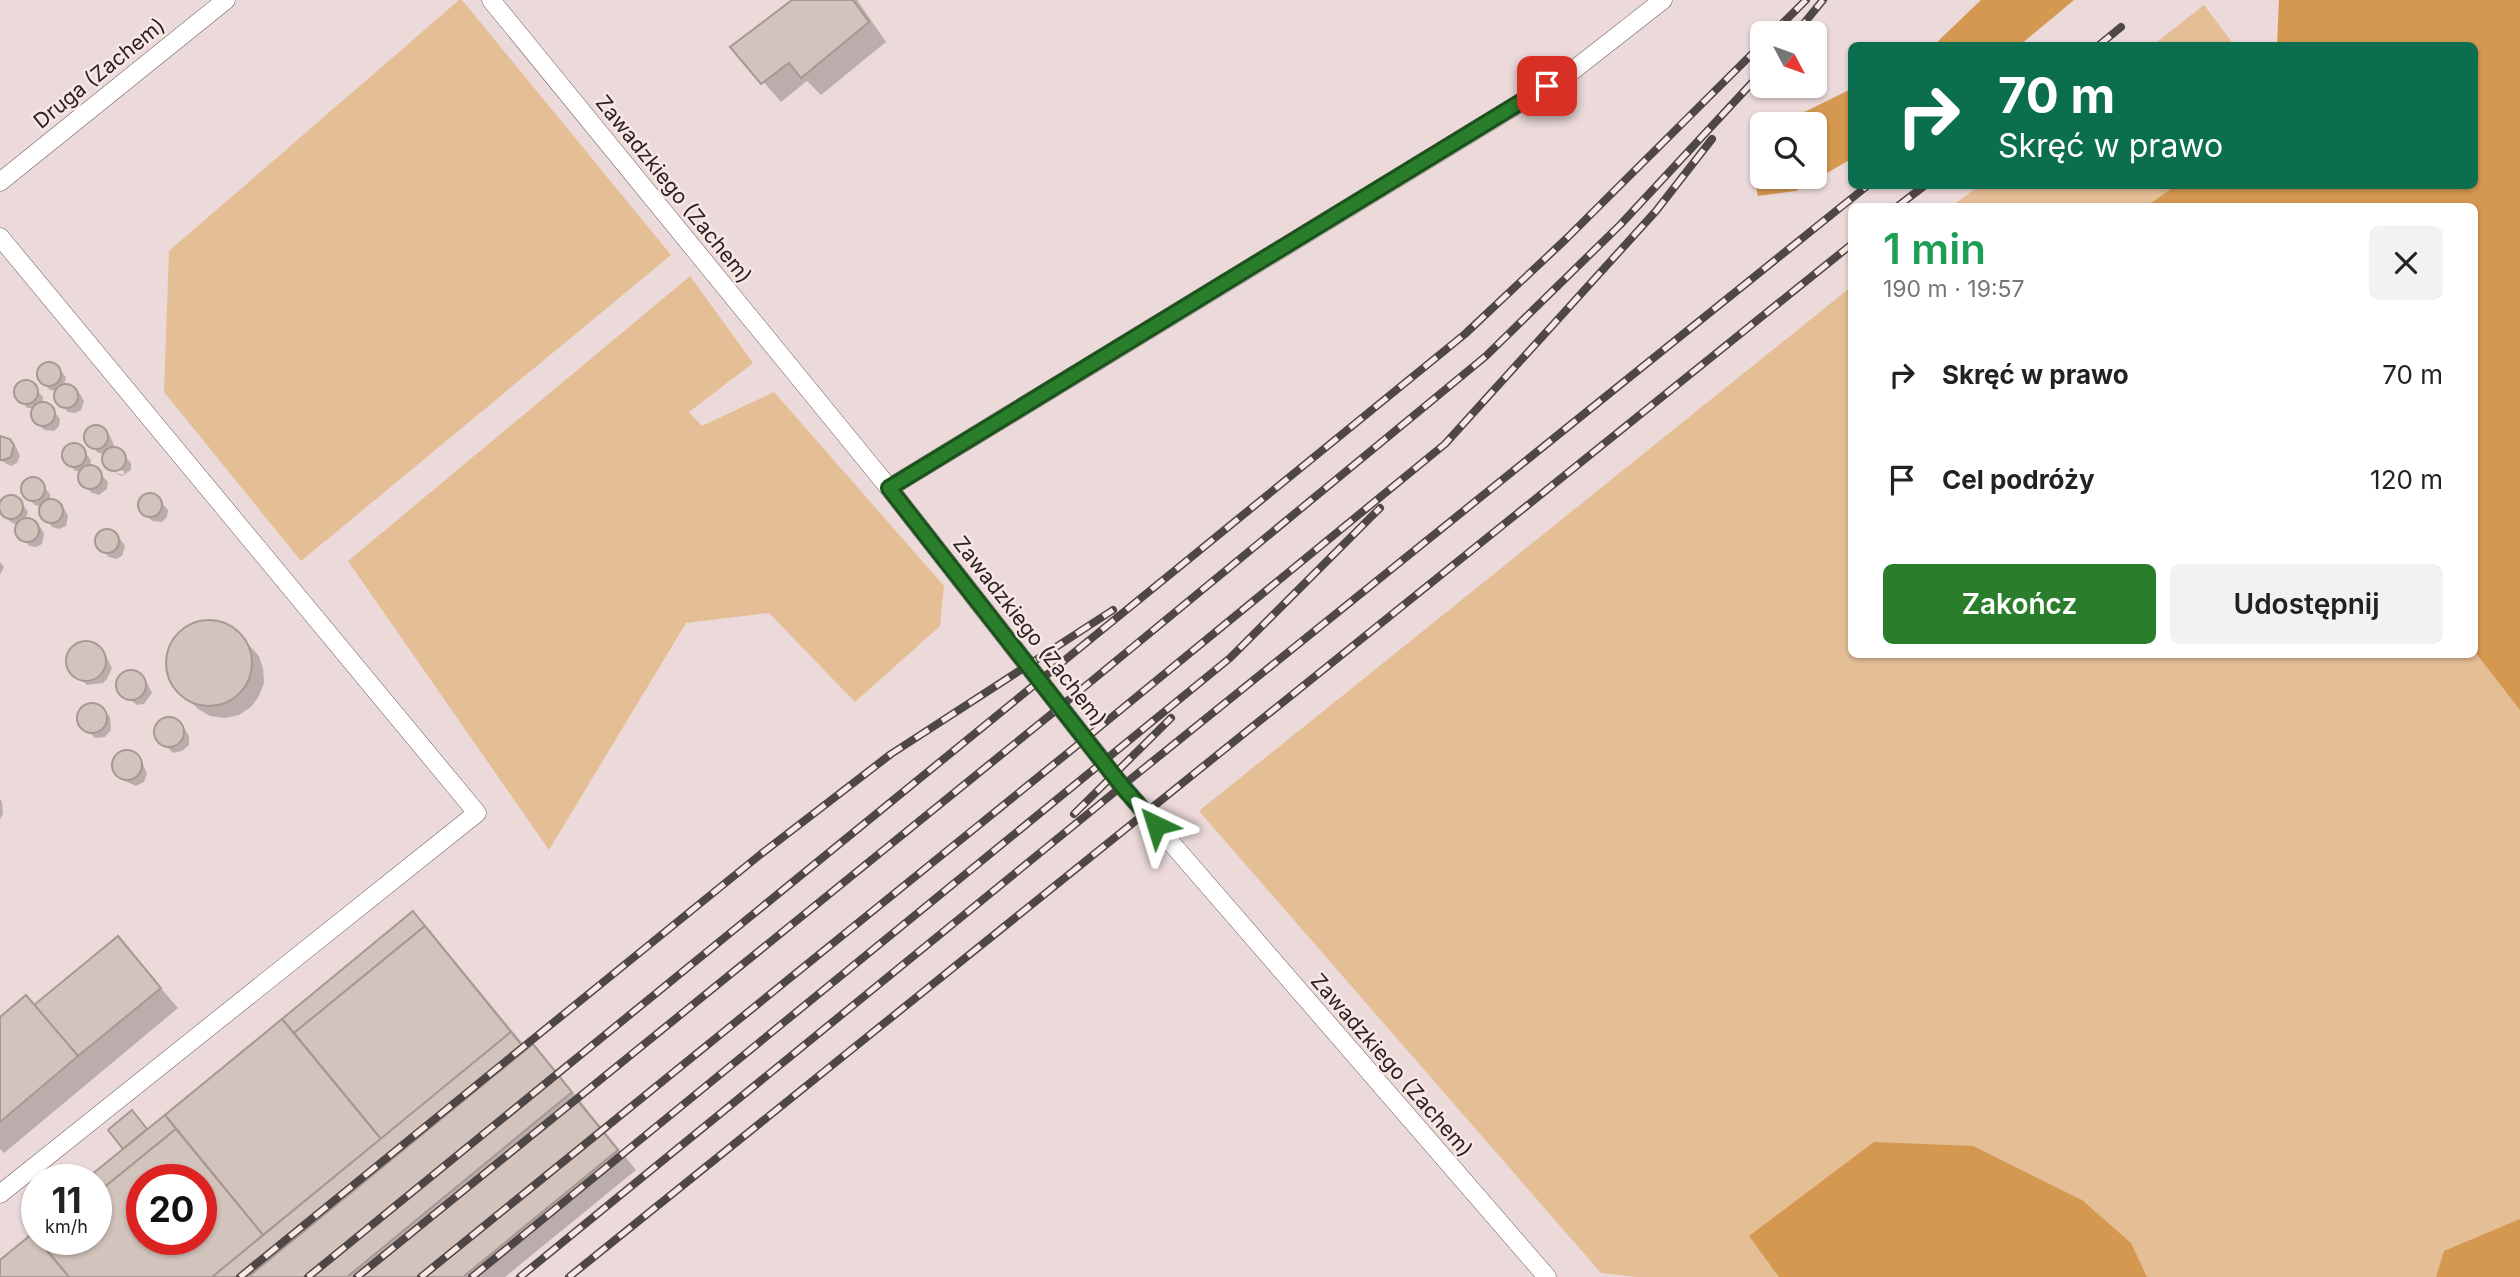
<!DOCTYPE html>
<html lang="pl">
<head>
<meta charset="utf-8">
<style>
	body { margin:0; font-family:Inter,sans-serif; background:#f2f2f2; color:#222; height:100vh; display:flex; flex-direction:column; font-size:26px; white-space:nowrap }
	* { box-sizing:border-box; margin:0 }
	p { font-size:23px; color:#767676 }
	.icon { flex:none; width:38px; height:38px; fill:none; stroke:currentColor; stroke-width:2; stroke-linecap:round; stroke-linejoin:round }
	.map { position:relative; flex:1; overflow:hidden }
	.panel { position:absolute; left:1848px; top:203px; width:630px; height:455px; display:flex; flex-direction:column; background:#fff; border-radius:10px; box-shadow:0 2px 5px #0004 }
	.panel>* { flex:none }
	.guide { position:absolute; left:1848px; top:42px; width:630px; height:147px; border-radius:10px; box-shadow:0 2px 5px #0004; background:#0b6e4f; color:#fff; overflow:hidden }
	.needle { width:46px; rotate:131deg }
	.buttons { position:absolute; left:1750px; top:21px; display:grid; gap:14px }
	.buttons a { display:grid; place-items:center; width:77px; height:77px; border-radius:10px; background:#fff; box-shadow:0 2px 5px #0004; font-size:35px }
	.speed { position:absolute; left:21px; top:1164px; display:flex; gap:14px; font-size:35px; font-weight:700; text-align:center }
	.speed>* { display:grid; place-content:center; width:91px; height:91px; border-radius:50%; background:#fff; box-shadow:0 2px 5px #0004; line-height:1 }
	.speed small { font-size:18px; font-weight:400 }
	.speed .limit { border:10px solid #d22; background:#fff; color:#111 }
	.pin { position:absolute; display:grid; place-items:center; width:60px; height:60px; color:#fff; margin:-30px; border-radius:14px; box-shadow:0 4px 10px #0006 }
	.me { position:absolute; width:77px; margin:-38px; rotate:319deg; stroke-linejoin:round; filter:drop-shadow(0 0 5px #0008) }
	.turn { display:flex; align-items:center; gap:24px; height:147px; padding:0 35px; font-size:32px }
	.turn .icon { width:91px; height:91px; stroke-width:2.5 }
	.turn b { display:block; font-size:49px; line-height:60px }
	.round { display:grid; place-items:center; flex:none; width:74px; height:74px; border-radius:10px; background:#f2f2f2 }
	.summary { display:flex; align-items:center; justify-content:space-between; height:119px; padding:0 35px }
	h1 { font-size:42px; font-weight:600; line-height:52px; color:#1e9e55 }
	.cta { display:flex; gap:14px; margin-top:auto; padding:14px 35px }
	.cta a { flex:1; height:80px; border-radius:10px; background:#2a7e2b; color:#fff; font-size:28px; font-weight:600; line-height:80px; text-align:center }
	.cta a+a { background:#f2f2f2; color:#222 }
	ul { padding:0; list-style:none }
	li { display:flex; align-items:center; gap:21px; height:105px; padding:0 35px }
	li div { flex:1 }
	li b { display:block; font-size:26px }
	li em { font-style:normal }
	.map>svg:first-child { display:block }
</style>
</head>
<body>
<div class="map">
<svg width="2520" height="1277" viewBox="0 0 2520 1277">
	<rect width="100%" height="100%" fill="#ecd9d9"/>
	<!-- green -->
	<g fill="#e4be94">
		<polygon points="459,0 462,0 671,255 301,561 164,392 169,251"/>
		<polygon points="2204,5 2234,45 2153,45"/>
		<polygon points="1979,186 2338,186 2354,206 1952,206"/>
		<polygon points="690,276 753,363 689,412 702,426 774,392 944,586 940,626 855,702 769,613 686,623 549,850 348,561"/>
		<polygon points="1851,287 1852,654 2474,654 2475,369 2520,431 2520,1277 1637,1277 1601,1273 1199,811"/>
	</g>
	<!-- forest -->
	<g fill="#d49850">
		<polygon points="1981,0 2074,0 2020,45 1934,45"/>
		<polygon points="2279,0 2520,0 2520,710 2475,652 2474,206 2147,206 2175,186 2474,186 2474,46 2277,45"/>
		<polygon points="1851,89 1851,159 1796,191 1758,196 1753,175 1762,148 1762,177 1815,177 1815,124 1780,124"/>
		<polygon points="1874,1142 1973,1146 2082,1200 2131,1243 2147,1277 1779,1277 1749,1236"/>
		<polygon points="2520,1219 2520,1277 2436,1277 2444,1251"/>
	</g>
	<!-- shadow -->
	<g fill="#0003" fill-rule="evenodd">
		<polygon points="795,0 857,0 886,42 821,95 807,81 781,102 733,47"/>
		<polygon points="45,364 56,366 62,372 66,378 63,387 67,385 73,388 80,394 84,401 81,410 75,413 68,412 56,396 58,391 50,390 43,383 38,374"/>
		<polygon points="29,382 43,397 42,405 50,406 60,419 59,426 54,431 44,430 33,418 34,408 27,408 16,395 16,388 20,383"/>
		<polygon points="93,427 104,429 110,436 114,445 112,449 118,449 131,463 131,470 122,476 113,472 124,475 124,471 109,468 104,462 105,454 98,453 86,440 88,430"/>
		<polygon points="0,438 9,440 16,447 20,456 17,463 11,466 0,460"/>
		<polygon points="71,444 77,445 84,451 91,460 90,468 94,467 108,482 107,489 99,495 92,493 80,481 82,471 75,471 64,459 63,452"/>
		<polygon points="30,479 37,479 50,494 50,502 58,504 65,510 68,516 66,526 59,529 52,527 41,511 42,507 35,505 28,499 23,489 25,483"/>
		<polygon points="147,495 157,497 168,510 167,517 162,522 152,521 146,515 140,505 142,499"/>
		<polygon points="11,497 24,506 28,512 25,520 34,522 41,528 44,534 42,544 36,547 29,546 17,529 18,525 12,523 5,517 0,507 2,501"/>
		<polygon points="104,531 115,534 121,540 125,546 122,556 116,559 109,557 97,545 99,535"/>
		<polygon points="0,562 4,567 0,575"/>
		<polygon points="213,622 225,625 237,632 259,656 263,668 264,683 259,696 251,707 239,715 225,718 210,716 198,709 175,686 169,674 168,661 171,648 187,628 200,623"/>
		<polygon points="83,643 89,643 106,656 112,668 107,679 103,683 87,685 71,670 68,660 72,649"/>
		<polygon points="132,671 140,674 146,681 152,693 144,704 135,705 136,704 120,693 117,685 120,677"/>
		<polygon points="97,705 110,717 111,730 105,737 95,738 79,722 79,713 84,706"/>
		<polygon points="174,720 184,728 189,736 189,745 182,751 173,753 156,736 156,728 161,721"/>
		<polygon points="128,752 136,755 142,762 147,774 144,782 136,786 123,780 116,774 114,761 119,754"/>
		<polygon points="0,799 2,802 3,814 0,819"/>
		<path d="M413 914 431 932 528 1050 533 1046 551 1065 636 1170 505 1277H0V1262L40 1239H96L126 1149 110 1130 131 1113 149 1130ZM142 1180H201V1239H142Z"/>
		<polygon points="118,939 178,1008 4,1153 0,1149 0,1019 35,1006"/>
	</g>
	<!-- building -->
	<g fill="#d2c3bc" stroke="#a79891" stroke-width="2" fill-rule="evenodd">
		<polygon points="792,0 853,0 869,22 801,78 789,63 761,84 730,47"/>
		<circle cx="49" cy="374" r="12"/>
		<circle cx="26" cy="392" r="12"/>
		<circle cx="66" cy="396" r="12"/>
		<circle cx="43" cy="414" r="12"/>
		<circle cx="96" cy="437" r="12"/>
		<polygon points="0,436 10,439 14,445 11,457 4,460 0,460"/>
		<circle cx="74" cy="455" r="12"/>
		<circle cx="114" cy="459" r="12"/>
		<circle cx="90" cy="477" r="12"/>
		<circle cx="33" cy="489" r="12"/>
		<circle cx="150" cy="505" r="12"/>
		<circle cx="11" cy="507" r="12"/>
		<circle cx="51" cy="511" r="12"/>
		<circle cx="27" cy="530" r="12"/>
		<circle cx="107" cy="541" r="12"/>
		<circle cx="209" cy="663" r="43"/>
		<circle cx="86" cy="661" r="20"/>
		<circle cx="131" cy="685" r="15"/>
		<circle cx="92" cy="718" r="15"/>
		<circle cx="169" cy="732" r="15"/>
		<circle cx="127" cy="765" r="15"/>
		<polygon points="413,911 425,926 294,1033 282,1019"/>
		<polygon points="425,926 511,1032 381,1139 294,1033"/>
		<polygon points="118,936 161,988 78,1056 34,1005"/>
		<polygon points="26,995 78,1056 0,1122 0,1017"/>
		<polygon points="282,1019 381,1139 263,1235 165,1115"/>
		<polygon points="511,1032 526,1050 248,1277 212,1277"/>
		<polygon points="533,1044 572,1092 347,1277 248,1277"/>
		<polygon points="578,1101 618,1150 463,1277 362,1277"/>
		<polygon points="132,1110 147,1129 123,1149 108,1130"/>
		<polygon points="165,1115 176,1129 96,1194 96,1180 85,1180"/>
		<path d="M176 1129 263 1235 212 1277H69L39 1241 96 1239V1194ZM142 1180H201V1239H142Z"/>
		<polygon points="37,1219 37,1238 28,1226"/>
		<polygon points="33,1233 37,1239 69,1277 0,1277 0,1260"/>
	</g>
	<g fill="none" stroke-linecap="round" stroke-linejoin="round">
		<!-- lane casing -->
		<g stroke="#6f605f" stroke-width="19">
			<g id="lane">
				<polyline points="491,0 889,488 1122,786 1547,1277"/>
				<polyline points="0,182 226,0"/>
				<polyline points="0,237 477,813 0,1194"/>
				<polyline points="889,488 1571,72 1663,0"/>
			</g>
		</g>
		<!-- lane -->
		<use href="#lane" stroke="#fff" stroke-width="18"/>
		<!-- rail casing -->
		<g stroke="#4f4646" stroke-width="8">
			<g id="rail">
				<polyline points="1773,33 1806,0"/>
				<polyline points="1796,33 1823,0"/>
				<polyline points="2098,46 2121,27"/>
				<polyline points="1898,206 1924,186"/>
				<polyline points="1074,814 1171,718"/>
				<polyline points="240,1277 761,854 891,754 1113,610"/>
				<polyline points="308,1277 1465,334 1566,239 1762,44"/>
				<polyline points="357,1277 1060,707 1486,356 1621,224 1762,72"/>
				<polyline points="421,1277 1085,739 1445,444 1656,211 1712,139"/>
				<polyline points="472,1277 1230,658 1380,508"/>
				<polyline points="520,1277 1122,786 1867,186"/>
				<polyline points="569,1277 1852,244"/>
			</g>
		</g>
		<!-- rail -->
		<use href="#rail" stroke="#f9e7e6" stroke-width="5" stroke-dasharray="16" stroke-linecap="butt"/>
	</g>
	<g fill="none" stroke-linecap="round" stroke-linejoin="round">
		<!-- route casing -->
		<g stroke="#1b521c" stroke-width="18">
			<polyline id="route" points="1156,825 1122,786 889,488 1547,86"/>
		</g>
		<!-- route -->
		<use href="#route" stroke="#2a7e2b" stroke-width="12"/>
	</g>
	<g text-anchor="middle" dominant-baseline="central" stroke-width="5" stroke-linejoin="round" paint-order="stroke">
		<!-- street labels -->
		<g font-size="21" fill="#292322" stroke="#f9e7e6">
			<text transform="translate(99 73) rotate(-39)">Druga (Zachem)</text>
			<text transform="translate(674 189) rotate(51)">Zawadzkiego (Zachem)</text>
			<text transform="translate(1030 631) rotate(52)">Zawadzkiego (Zachem)</text>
			<text transform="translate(1392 1065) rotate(49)">Zawadzkiego (Zachem)</text>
		</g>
	</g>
</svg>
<div class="buttons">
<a><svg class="needle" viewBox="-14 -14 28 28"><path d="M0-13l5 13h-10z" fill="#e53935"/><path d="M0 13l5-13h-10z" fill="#767676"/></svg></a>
<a><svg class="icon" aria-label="search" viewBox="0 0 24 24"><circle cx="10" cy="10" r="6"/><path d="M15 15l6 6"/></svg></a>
</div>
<div class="speed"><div>11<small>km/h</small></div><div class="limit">20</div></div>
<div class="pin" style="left:1547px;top:86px;background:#d93025"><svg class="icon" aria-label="arrive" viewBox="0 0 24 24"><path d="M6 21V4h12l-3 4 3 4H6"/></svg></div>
<svg class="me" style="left:1156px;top:825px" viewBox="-20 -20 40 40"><path d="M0-17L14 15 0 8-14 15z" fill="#2a7e2b" stroke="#fff" stroke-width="4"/></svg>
<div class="guide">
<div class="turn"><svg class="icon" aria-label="right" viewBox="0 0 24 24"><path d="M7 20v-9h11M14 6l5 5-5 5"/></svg><div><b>70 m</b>Skręć w prawo</div></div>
</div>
<section class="panel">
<div class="summary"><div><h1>1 min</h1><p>190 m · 19:57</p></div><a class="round"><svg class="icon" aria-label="close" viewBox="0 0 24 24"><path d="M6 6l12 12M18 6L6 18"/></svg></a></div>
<ul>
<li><svg class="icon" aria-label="right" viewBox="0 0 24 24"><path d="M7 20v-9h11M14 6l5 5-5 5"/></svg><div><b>Skręć w prawo</b></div><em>70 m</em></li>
<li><svg class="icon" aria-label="arrive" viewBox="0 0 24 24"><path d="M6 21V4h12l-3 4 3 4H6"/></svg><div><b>Cel podróży</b></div><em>120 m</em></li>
</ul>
<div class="cta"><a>Zakończ</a><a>Udostępnij</a></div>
</section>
</div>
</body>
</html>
